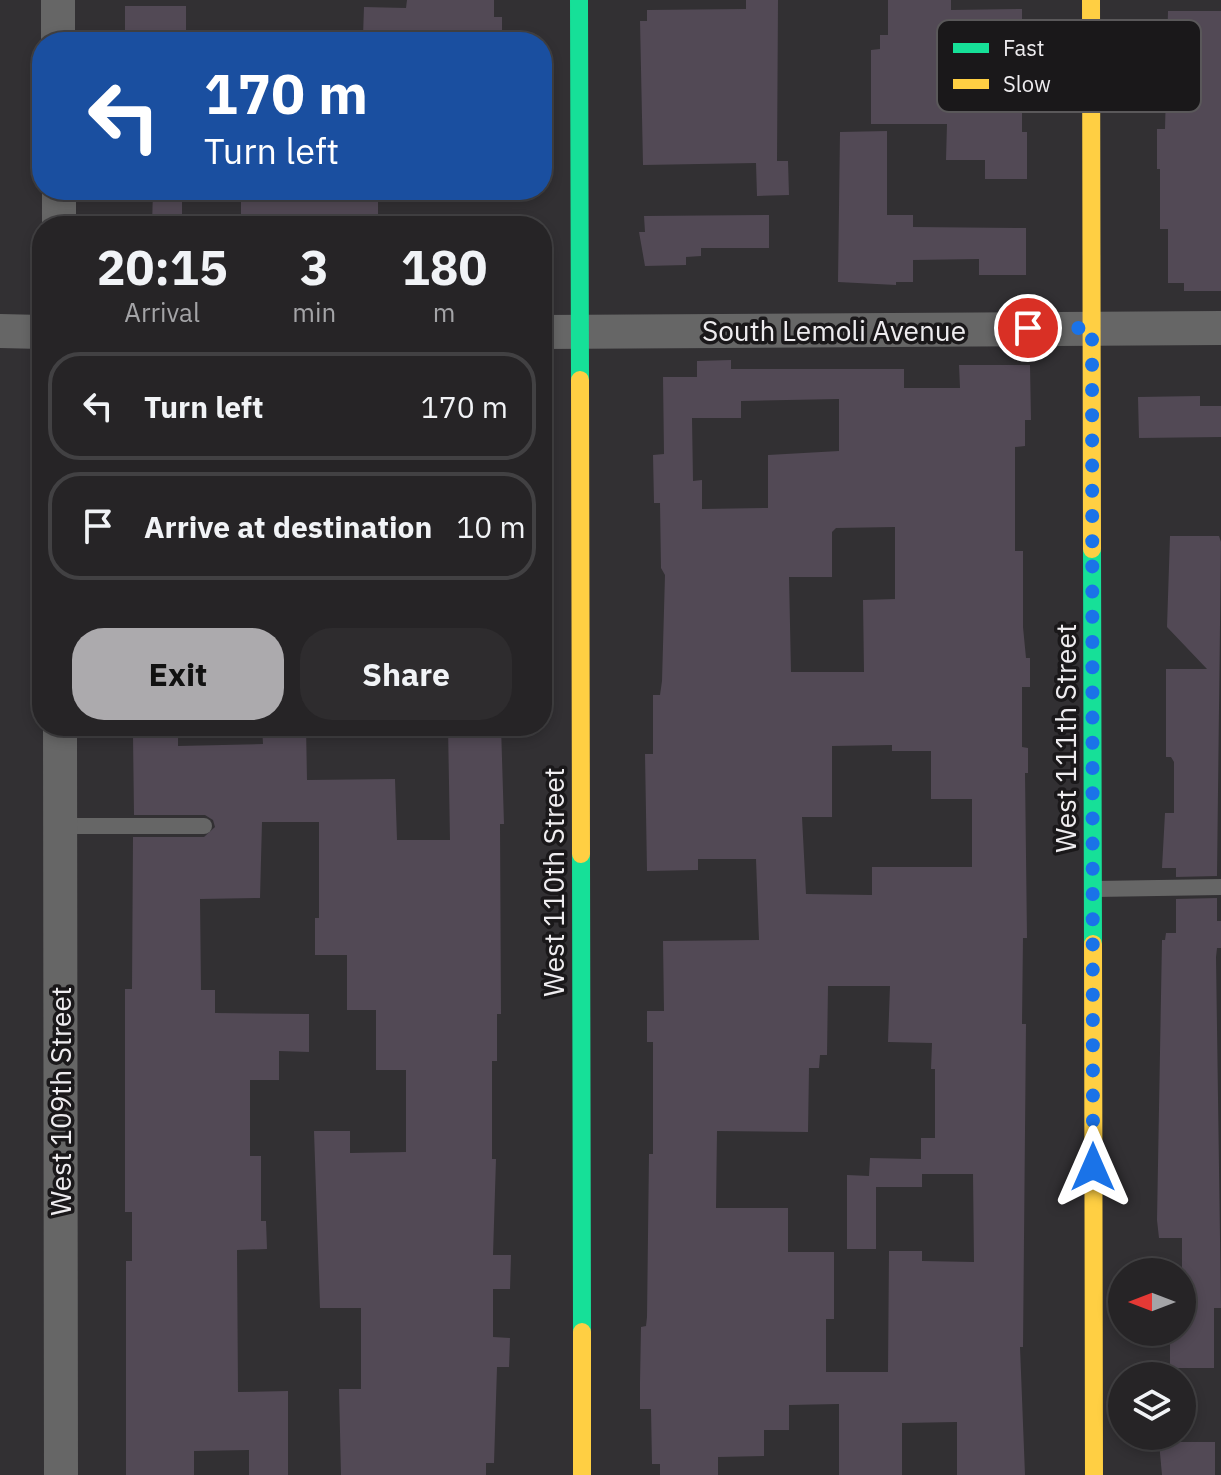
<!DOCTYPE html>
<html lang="en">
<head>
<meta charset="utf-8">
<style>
	body { margin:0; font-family:"IBM Plex Sans",sans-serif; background:#2e2c2e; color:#f1f3f6; height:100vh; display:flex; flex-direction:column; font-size:30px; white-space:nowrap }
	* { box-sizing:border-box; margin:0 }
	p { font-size:26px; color:#a4a4a7 }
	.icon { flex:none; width:44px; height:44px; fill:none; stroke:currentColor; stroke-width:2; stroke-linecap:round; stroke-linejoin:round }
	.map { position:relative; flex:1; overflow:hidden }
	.panel { position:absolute; left:32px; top:216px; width:520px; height:520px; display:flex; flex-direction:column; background:#262426; border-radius:32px; box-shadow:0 4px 12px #0003,0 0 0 2px #424143 }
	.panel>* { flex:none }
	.top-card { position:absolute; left:32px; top:32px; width:520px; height:168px; border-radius:32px; box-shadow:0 4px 12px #0003,0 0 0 2px #424143; background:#1a4fa0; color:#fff; overflow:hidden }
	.needle { width:52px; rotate:270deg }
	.buttons { position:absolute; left:1108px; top:1258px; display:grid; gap:16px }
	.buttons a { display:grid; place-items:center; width:88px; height:88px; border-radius:50%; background:#262426; box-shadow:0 4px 12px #0003,0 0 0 2px #424143; font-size:40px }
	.pin { position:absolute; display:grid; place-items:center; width:68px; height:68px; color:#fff; margin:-34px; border:4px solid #fff; border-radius:50%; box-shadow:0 2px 8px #0007 }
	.me { position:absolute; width:88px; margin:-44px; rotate:0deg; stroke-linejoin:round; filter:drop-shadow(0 0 6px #0008) }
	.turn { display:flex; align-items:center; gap:28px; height:168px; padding:0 40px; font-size:36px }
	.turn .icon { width:104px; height:104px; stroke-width:2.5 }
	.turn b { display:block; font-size:56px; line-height:68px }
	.eta { display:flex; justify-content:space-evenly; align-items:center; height:136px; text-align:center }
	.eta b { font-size:48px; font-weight:700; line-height:56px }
	.cta { display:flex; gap:16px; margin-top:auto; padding:16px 40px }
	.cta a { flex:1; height:92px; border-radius:32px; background:#acaaad; color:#111; font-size:32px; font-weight:700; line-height:92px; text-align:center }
	.cta a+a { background:#2e2c2e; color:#f1f3f6 }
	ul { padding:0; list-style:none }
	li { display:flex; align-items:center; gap:24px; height:108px; margin:0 16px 12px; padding:0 24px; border:4px solid #424143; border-radius:32px }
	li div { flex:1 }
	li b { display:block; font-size:30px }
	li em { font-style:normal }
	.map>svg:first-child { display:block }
</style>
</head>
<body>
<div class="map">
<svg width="1221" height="1475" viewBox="0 0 1221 1475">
	<rect width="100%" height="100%" fill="#323033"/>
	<!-- building -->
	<g fill="#524955" fill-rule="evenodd">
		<polygon points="407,0 494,0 494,17 502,17 502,42 406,42 406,37 363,36 364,7 406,8"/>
		<polygon points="746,0 778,0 777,161 788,161 789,195 757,196 756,163 643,165 640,21 647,21 647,10 746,9"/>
		<polygon points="888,0 951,0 951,10 1022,9 1022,132 1027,132 1027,179 985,179 985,160 946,160 947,124 871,124 871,50 880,49 880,35 888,35"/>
		<rect x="125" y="6" width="61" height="36"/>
		<polygon points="1168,11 1221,11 1221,291 1184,291 1184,283 1168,283 1168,229 1160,229 1160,169 1157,169 1157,129 1165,129"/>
		<polygon points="887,131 887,215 913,215 913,227 1026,228 1026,275 979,275 979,259 913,260 913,282 896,282 896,285 838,282 840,132"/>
		<polygon points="153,190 182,190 182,226 152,226"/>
		<polygon points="241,190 378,190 378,226 320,226 320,220 241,220"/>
		<polygon points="769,215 769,248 701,248 701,256 686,257 686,265 645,266 639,232 645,232 644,216"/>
		<path d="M731 360V369H904V388H960L959 365H1030L1031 420H1025V446L1015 447V551H1023V627L1026 658H1030V687H1022V747L1028 748V773H1025L1027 938H1023L1022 1024H1026L1023 1347H1020L1025 1475H957V1422L902 1423V1475H839V1404L789 1405V1430H764V1456L718 1457V1475H660V1464H652L651 1409H640V1382L641 1327 646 1326 647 1317 649 1154H653V1042H647V1011H664L663 941 759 940 756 859H698V870L647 871 645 754H653V695H660L662 681 665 575 661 568 660 503H654L653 455 664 454 663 377H697V361ZM839 399V451L768 455V508L702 509V480L693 481 692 418H741V401ZM895 527V599L863 600 864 672H791L789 577H832V532L836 528ZM892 745V751H931V799H972V867H872V895L806 894 802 817H832V746ZM828 986H890L888 1042 932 1043 931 1069H935V1138H921V1159L870 1158 869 1176 847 1175V1249H876V1187H922V1174H973L974 1262 922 1261V1251H889L888 1372H826V1319H834V1252H788V1208H716L717 1131 808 1132 809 1068H819L820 1055H827Z"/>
		<polygon points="1200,396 1200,406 1221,406 1221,437 1139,438 1138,397"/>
		<polygon points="1170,536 1219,536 1221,542 1217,876 1176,877 1176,868 1162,868 1165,813 1174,813 1174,762 1171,757 1166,757 1166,669 1207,669 1167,627"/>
		<polygon points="262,726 306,726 307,780 395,779 397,840 450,840 448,726 501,726 504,824 500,824 501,1014 497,1014 497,1061 492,1061 492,1159 496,1159 493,1255 511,1255 510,1289 493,1289 493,1337 510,1338 509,1367 497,1367 494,1463 486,1463 486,1475 341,1475 339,1389 361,1389 361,1308 320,1308 314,1131 350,1131 350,1153 406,1152 406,1070 376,1070 376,1010 347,1010 347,955 315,955 315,918 319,918 319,822 262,822 260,898 200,899 201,990 215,990 215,1013 309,1014 309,1052 279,1051 279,1080 250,1080 250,1156 261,1156 261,1221 266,1221 267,1249 237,1250 238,1392 288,1391 288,1475 249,1475 249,1450 194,1451 194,1475 126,1475 126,1261 132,1261 132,1212 125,1212 125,989 132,989 133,837 204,837 215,827 213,820 205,815 134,815 133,736 178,735 178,746 263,744"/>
		<polygon points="1217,898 1217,921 1221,921 1221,948 1217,948 1216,957 1221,1308 1214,1308 1214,1368 1170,1368 1170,1332 1182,1332 1182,1238 1159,1238 1157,1220 1162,940 1165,940 1166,933 1176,933 1176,899"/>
		<polygon points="1159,1442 1215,1442 1215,1475 1162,1475"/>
	</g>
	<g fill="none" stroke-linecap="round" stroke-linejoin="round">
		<!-- lane -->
		<g stroke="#666" stroke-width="16">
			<polyline points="60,826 204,826"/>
			<polyline points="1095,889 1221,887"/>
		</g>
		<!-- street -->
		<g stroke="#666" stroke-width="34">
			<polyline points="58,0 58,42"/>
			<polyline points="59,190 59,226"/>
			<polyline points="0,331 42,332"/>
			<polyline points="542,332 1221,328"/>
			<polyline points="60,726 61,1475"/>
		</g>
		<!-- fast -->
		<g stroke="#16e098" stroke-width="18">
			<polyline points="579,0 580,380"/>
			<polyline points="1092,549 1093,944"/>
			<polyline points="581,854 582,1332"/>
		</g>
		<!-- slow -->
		<g stroke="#ffcf43" stroke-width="18">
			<polyline points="1091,0 1092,549"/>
			<polyline points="580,380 581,854"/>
			<polyline points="1093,944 1094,1475"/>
			<polyline points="582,1332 582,1475"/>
		</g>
	</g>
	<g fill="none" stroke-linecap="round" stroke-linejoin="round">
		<!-- route -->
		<polyline stroke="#1a73e8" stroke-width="14" stroke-dasharray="0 25.2" points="1028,328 1092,328 1093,1167"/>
	</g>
	<g text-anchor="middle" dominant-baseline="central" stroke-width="7" stroke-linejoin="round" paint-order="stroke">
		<!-- street labels -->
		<g font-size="28" fill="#eeecef" stroke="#1a181a">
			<text x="834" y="330">South Lemoli Avenue</text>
			<text transform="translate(1065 738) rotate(-90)">West 111th Street</text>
			<text transform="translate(553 882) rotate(-90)">West 110th Street</text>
			<text transform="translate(60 1101) rotate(-90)">West 109th Street</text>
		</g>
	</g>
	<!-- legend -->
	<rect x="937" y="20" width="264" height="92" rx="12" fill="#1a181a" stroke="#5a585a" stroke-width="2"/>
	<rect x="953" y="43" width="36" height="10" fill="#16e098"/>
	<rect x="953" y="79" width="36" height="10" fill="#ffcf43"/>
	<g font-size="22" fill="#eeecef">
		<text x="1003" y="56">Fast</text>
		<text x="1003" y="92">Slow</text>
	</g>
</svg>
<div class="buttons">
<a><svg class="needle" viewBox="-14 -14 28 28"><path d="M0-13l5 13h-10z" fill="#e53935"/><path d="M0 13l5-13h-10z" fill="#a4a4a7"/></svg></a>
<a><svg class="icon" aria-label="layers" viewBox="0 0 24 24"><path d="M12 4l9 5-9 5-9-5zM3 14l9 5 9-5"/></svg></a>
</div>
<div class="pin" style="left:1028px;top:328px;background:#d93025"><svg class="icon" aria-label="arrive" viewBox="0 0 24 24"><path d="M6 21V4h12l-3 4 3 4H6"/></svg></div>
<svg class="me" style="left:1093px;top:1167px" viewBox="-20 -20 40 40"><path d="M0-17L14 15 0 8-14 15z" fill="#1a73e8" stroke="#fff" stroke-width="4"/></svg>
<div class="top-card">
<div class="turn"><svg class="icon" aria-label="left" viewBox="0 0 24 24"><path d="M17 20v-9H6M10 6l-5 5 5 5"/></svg><div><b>170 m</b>Turn left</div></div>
</div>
<section class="panel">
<div class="eta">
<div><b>20:15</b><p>Arrival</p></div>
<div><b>3</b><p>min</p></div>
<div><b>180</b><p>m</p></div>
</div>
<ul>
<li><svg class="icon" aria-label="left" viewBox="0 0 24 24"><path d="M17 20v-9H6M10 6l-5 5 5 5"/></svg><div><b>Turn left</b></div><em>170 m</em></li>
<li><svg class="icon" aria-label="arrive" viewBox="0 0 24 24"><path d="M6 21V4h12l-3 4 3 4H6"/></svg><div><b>Arrive at destination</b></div><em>10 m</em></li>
</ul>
<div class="cta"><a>Exit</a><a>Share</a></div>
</section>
</div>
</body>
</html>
